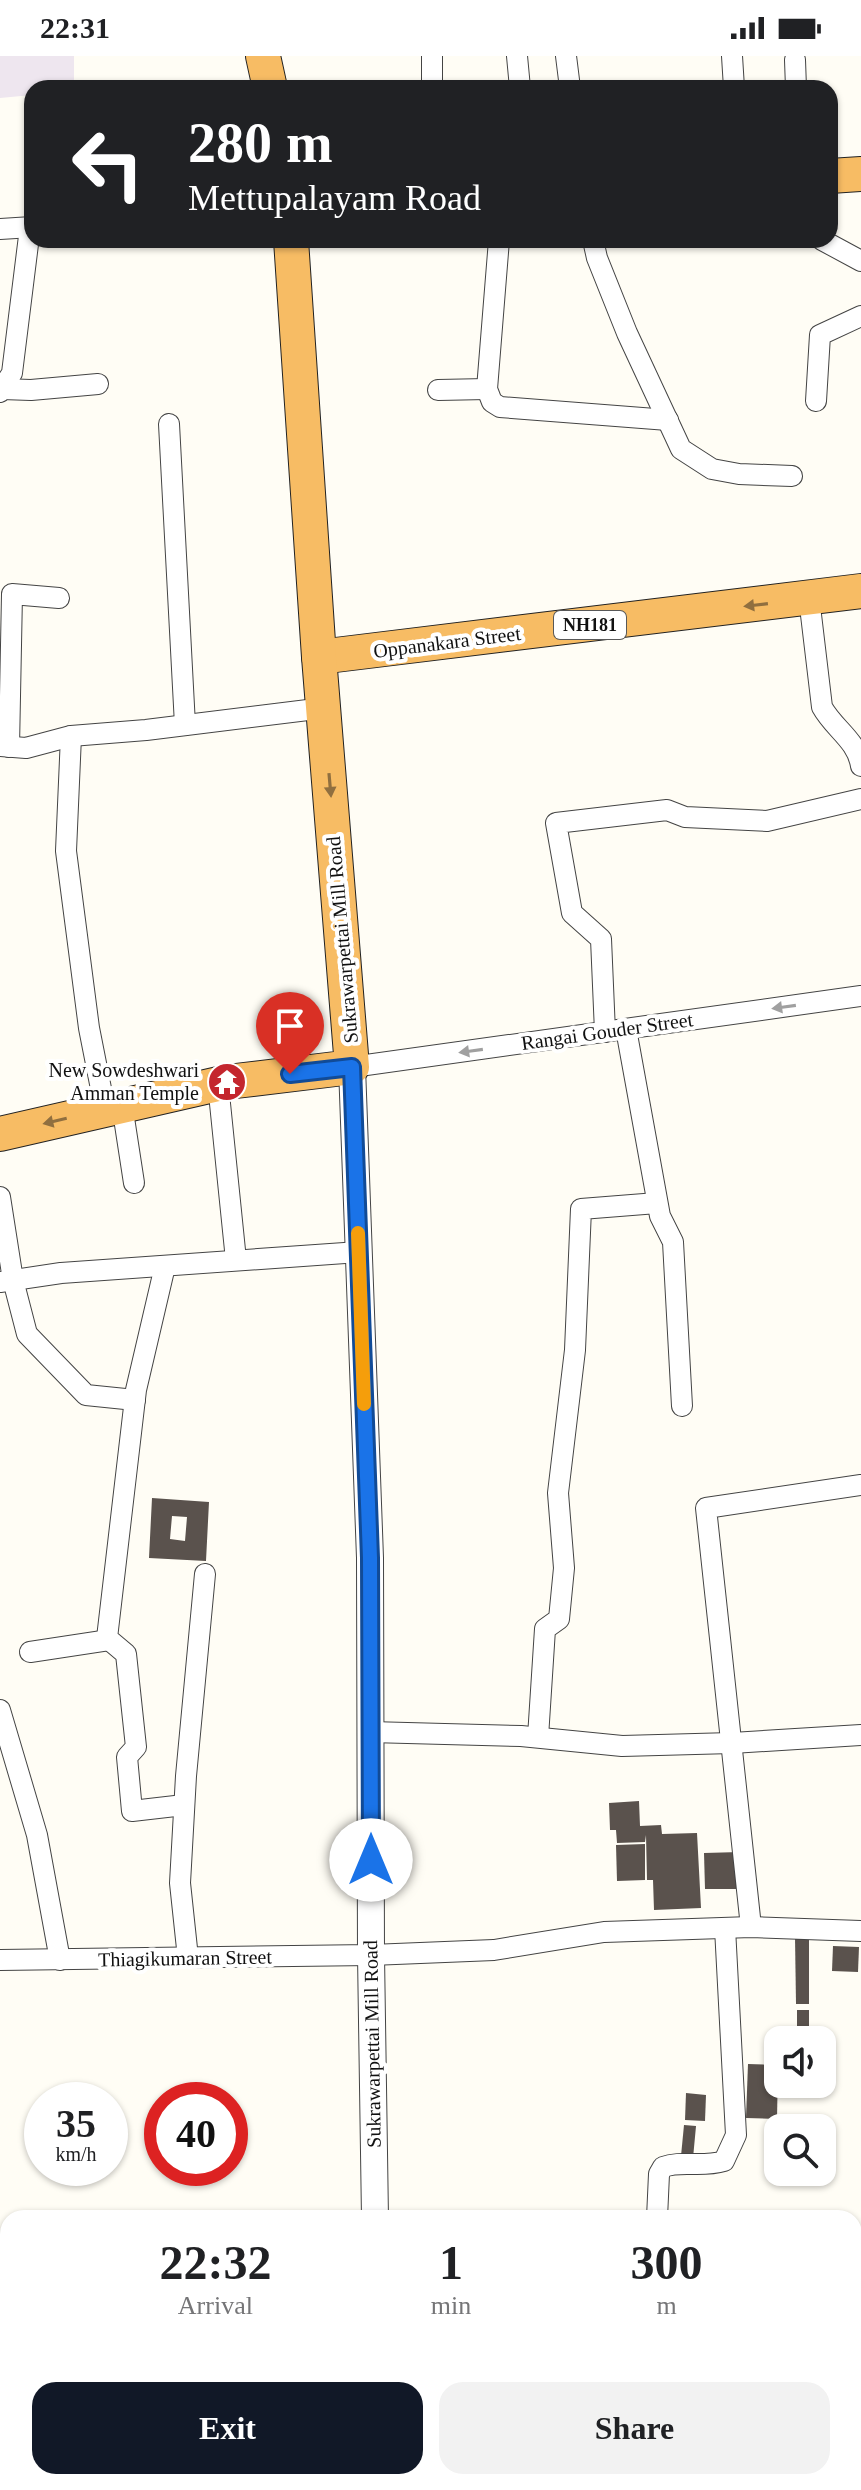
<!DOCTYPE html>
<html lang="en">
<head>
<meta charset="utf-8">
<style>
	body { margin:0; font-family:Georgia,serif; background:#f2f2f2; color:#202124; height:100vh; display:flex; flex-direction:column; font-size:30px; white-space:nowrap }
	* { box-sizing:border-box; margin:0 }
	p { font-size:26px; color:#757577 }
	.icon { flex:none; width:44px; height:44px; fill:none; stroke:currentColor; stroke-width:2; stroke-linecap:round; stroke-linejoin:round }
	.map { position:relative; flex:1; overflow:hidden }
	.drawer { position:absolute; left:0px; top:2154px; width:862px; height:280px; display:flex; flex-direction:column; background:#fff; border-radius:24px 24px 0 0; box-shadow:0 2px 6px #0004 }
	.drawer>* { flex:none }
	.top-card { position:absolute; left:24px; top:24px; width:814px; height:168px; border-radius:24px; box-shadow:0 2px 6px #0004; background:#202124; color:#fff; overflow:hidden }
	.tools { position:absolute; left:764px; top:1970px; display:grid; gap:16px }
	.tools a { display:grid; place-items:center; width:72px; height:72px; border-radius:16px; background:#fff; box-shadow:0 2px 6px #0004; font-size:40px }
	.speed { position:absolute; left:24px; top:2026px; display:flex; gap:16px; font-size:40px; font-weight:700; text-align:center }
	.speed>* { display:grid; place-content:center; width:104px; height:104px; border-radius:50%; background:#fff; box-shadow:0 2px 6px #0004; line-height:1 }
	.speed small { font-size:20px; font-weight:400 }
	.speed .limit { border:12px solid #d22; background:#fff; color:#111 }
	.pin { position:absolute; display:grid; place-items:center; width:68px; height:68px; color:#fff; margin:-82px -34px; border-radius:50% 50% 50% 0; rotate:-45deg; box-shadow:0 0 8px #0007 }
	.pin .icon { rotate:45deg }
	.me { position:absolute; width:88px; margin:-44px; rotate:0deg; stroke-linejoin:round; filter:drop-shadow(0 0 6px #0008) }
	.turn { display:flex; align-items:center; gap:28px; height:168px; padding:0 32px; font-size:36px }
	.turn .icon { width:104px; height:104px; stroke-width:2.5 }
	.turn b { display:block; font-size:56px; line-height:68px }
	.eta { display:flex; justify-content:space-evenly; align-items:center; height:136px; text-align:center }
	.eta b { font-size:48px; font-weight:800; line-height:56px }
	.button { display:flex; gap:16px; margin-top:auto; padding:16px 32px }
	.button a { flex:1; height:92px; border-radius:24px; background:#111827; color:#fff; font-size:32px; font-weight:800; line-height:92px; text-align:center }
	.button a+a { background:#f2f2f2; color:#202124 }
	.status { display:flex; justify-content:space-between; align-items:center; height:56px; padding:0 40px; background:#fff; direction:ltr }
	.status svg { height:22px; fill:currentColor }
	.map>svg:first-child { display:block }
</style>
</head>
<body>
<div class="status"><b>22:31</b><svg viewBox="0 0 49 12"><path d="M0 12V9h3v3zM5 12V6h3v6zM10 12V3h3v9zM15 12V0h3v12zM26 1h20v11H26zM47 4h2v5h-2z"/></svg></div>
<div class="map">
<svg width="861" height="2434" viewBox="0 0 861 2434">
	<rect width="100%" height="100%" fill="#fffdf5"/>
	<!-- industrial -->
	<polygon fill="#eee6ef" points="0,0 74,0 74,32 32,32 32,39 0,42"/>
	<!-- building -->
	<g fill="#5a524d" fill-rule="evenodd">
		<path d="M152 1442 209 1446 206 1505 149 1502ZM172 1460 187 1461 185 1485 170 1483Z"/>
		<polygon points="639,1745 640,1770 661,1769 662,1778 697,1777 701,1852 654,1854 653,1824 647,1824 646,1779 645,1786 617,1787 616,1774 610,1774 609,1747"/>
		<polygon points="645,1788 645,1824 617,1825 616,1789"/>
		<polygon points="740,1796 741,1833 705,1833 704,1797"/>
		<polygon points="795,1881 809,1881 809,1948 796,1948"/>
		<polygon points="833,1890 859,1891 858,1916 832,1915"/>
		<polygon points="797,1954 809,1954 809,1974 797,1973"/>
		<polygon points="748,2008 778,2009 777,2063 746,2062"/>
		<polygon points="686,2037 706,2039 705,2065 685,2064"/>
		<polygon points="684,2069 696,2070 693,2102 681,2100"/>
		<polygon points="860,2313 861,2314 861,2350 854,2348 854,2326 857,2326"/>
	</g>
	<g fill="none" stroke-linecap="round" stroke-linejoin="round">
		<!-- minor casing -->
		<g stroke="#444" stroke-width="22">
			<g id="minor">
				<polyline points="432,0 432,32"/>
				<polyline points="517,0 520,32"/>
				<polyline points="566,0 570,32"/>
				<polyline points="732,0 734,32"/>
				<polyline points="795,4 796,32"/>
				<polyline points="0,173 32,171"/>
				<polyline points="499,184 487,333 492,346 500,351 668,364"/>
				<polyline points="593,184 597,202 627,277 681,393 712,413 739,418 792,420"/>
				<polyline points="822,184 861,205"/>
				<polyline points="2,333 31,334 98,328"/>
				<polyline points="438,334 487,333"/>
				<polyline points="0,336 12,317 30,172"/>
				<polyline points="816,345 820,279 861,260"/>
				<polyline points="169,368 185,669"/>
				<path d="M809 542 822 651C834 673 857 684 861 710"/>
				<polyline points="71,680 66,795 89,972 105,1053"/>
				<polyline points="0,690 26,692 71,680 146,674 324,652"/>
				<polyline points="9,691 12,538 59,542"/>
				<polyline points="626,973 660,1160 673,1186 682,1350"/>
				<polyline points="605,976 601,883 572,857 556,767 667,754 685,761 767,765 861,743"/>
				<polyline points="352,1011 861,940"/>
				<polyline points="218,1028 236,1204"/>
				<polyline points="122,1049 134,1127"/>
				<polyline points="0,1141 13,1224 27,1278 86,1339 135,1344"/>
				<polyline points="165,1210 136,1334 107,1582 126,1598 136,1691 127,1701 132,1755 184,1749"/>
				<polyline points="0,1226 61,1217 359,1196"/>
				<polyline points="30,1596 109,1584"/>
				<polyline points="0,1654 37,1779 60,1904"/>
				<polyline points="370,1676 521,1680 622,1690 732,1687 861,1679"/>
				<polyline points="538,1681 545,1573 559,1563 564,1512 558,1437 575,1294 581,1153 657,1147"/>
				<polyline points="751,1871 706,1452 861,1429"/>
				<polyline points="188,1902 180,1827 186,1720 205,1518"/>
				<polyline points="0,1904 371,1899 494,1894 604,1876 751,1871 861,1875"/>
				<path d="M657 2162 659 2118 663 2111C682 2104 701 2112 724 2105L736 2079 725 1872"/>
				<polyline points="854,2259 861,2242"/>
				<polyline points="0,2379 8,2405"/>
				<polyline points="14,2426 17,2434"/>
				<polyline points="765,2434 770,2426"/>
			</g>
		</g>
		<!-- tertiary casing -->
		<g stroke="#444" stroke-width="28">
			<g id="tertiary">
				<polyline points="352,1011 370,1502 371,1899 375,2162"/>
				<polyline points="379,2426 379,2434"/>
			</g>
		</g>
		<!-- trunk casing -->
		<g stroke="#222" stroke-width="36">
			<g id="trunk">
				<polyline points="263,0 270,32"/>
				<polyline points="830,120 861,118"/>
				<polyline points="319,601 861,535"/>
				<polyline points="0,1078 227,1026 352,1011 319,601 291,184"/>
			</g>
		</g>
		<!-- minor -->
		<use href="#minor" stroke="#fff" stroke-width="20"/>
		<!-- tertiary -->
		<use href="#tertiary" stroke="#fff" stroke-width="26"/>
		<!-- trunk -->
		<use href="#trunk" stroke="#f7bc64" stroke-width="34"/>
	</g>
	<!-- one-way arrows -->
	<defs><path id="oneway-solid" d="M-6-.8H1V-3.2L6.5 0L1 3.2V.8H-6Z" transform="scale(2)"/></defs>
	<g fill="#906f3f">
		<use href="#oneway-solid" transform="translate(756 549) rotate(173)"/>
		<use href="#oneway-solid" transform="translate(330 729) rotate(85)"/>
		<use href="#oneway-solid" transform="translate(55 1065) rotate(167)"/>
	</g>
	<g fill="#a0a0a0">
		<use href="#oneway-solid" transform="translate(784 951) rotate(172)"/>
		<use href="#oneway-solid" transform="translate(471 995) rotate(172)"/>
	</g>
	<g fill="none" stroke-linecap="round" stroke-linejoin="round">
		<!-- route casing -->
		<g stroke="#114b97" stroke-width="20">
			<polyline id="route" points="290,1018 352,1011 370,1502 371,1804"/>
		</g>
		<!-- route -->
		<use href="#route" stroke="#1a73e8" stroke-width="14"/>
		<!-- slow -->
		<polyline stroke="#f59e0b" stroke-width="14" points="358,1177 364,1348"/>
	</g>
	<!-- icons -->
	<defs>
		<g id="temple-disc" transform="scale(2)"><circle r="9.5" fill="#c4262e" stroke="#fff"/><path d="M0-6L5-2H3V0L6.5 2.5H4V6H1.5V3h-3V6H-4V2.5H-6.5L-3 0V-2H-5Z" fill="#fff"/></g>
	</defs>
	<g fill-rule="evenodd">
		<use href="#temple-disc" x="227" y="1026"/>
	</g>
	<g text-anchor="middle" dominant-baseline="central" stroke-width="8" stroke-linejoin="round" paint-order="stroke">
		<!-- shield labels -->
		<rect fill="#fff" stroke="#585858" stroke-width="2" x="554" y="555" width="72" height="28" rx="6"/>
		<g font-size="18" font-weight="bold" fill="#111">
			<text x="590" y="569">NH181</text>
		</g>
		<!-- street labels -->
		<g font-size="20" fill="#111" stroke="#fff">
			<text transform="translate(447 586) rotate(-7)">Oppanakara Street</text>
			<text transform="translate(342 884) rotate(-95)">Sukrawarpettai Mill Road</text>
			<text transform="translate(607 975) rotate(-8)">Rangai Gouder Street</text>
			<text transform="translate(185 1902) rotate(-1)">Thiagikumaran Street</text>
			<text transform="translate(372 1988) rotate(-91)">Sukrawarpettai Mill Road</text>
		</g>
		<!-- poi labels -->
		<g font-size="20" fill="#111" stroke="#fff" text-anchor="end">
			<text x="199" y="1014">New Sowdeshwari<tspan x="199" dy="23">Amman Temple</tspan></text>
		</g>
	</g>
</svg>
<div class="tools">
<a><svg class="icon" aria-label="sound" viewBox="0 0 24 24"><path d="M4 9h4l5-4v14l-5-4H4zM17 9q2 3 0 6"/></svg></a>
<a><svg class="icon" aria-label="search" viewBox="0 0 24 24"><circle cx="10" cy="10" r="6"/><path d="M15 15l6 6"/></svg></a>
</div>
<div class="speed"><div>35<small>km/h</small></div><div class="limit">40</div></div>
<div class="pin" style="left:290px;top:1018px;background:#d93025"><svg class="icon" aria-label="arrive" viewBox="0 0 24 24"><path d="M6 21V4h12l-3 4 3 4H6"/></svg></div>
<svg class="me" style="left:371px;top:1804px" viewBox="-20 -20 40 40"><circle r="19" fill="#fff"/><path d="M0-13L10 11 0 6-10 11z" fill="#1a73e8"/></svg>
<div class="top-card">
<div class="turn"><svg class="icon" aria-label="left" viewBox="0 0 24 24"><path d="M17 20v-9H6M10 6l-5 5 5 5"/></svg><div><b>280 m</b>Mettupalayam Road</div></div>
</div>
<section class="drawer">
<div class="eta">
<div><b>22:32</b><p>Arrival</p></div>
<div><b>1</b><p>min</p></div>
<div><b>300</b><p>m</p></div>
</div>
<div class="button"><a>Exit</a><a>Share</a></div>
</section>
</div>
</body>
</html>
